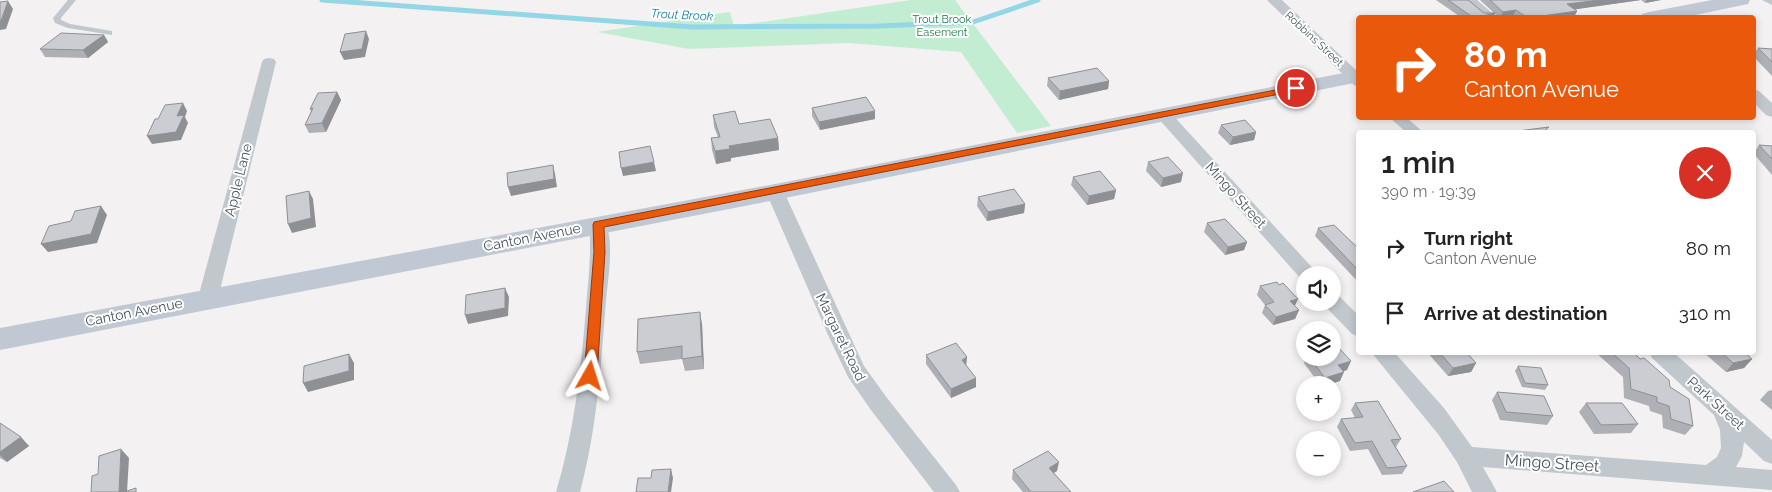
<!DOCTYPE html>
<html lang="en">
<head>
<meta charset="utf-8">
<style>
	body { margin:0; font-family:Raleway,sans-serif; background:#f6f6f6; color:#222; height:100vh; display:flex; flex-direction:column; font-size:19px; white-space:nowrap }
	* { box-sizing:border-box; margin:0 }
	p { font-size:16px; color:#767676 }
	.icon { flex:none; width:28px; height:28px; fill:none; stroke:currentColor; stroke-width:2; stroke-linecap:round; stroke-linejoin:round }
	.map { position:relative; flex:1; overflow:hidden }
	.panel { position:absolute; left:1356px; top:130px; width:400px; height:225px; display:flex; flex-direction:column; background:#fff; border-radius:5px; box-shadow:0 2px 8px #0003 }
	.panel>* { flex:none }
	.guide { position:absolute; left:1356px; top:15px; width:400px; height:105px; border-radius:5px; box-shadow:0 2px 8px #0003; background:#ea580c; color:#fff; overflow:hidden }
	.tools { position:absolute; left:1296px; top:266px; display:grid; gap:10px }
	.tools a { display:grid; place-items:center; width:45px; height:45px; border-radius:50%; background:#fff; box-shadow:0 2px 8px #0003; font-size:25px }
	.pin { position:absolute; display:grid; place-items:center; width:42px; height:42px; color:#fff; margin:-21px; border:2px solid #fff; border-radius:50%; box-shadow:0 1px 5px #0007 }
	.me { position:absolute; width:55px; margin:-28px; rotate:6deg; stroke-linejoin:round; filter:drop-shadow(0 0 4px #0008) }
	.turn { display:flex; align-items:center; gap:18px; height:105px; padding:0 25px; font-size:22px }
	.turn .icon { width:65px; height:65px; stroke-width:2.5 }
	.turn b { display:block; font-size:35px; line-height:42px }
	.round { display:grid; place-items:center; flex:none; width:52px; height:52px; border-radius:26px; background:#f6f6f6 }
	.head { display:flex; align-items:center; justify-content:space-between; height:85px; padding:0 25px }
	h1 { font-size:30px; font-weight:600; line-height:38px }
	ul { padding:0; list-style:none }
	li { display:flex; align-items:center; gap:15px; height:65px; padding:0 25px }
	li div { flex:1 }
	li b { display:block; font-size:19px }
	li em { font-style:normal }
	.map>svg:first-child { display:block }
</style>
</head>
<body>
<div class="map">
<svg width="1772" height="492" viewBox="0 0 1772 492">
	<rect width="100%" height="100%" fill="#f3f1f1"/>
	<!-- green -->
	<polygon fill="#c3edd3" points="911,0 955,0 1051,126 1017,133 961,52 849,43 689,49 597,32 730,12 734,26"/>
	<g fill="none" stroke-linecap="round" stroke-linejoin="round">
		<!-- stream -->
		<polyline stroke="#93d6e6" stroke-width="5" points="322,0 692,27 878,26 973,22 1038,0"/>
		<!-- lane -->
		<g fill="#c0c8ce" fill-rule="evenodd">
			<polygon points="68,0 76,0 61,18 61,20 70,24 112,31 112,35 68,28 55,23 53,18"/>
			<polygon points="1762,0 1772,0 1772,5"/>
		</g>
		<!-- street -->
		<g fill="#c0c8ce" fill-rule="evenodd">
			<polygon points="1267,0 1282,0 1359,73 1359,87 1354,85"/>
			<polygon points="1461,0 1477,0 1498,18 1482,18"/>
			<polygon points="269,58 274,59 276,62 218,298 215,303 208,305 201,303 198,298 262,62 264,59"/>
			<polygon points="1754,89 1759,91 1772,103 1772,117 1766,115 1754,103"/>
			<polygon points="1163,109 1169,111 1319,275 1305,275 1305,281 1302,280 1157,117 1155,114 1157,111"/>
			<polygon points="1390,118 1407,118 1423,132 1406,132"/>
			<polygon points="775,186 781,188 784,192 864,366 887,398 956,485 960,492 934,492 871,410 848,377 829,337 766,192 769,188"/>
			<path d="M598 219 604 221C615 237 608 280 606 300 601 365 597 429 580 492H556C574 432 581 371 586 308 588 280 592 253 589 225L592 221Z"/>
			<polygon points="1332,294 1339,296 1359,316 1359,336 1352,334 1325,306 1323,302 1332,302"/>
			<polygon points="1371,352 1394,352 1444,408 1472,447 1706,465 1717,457 1721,448 1720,430 1714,415 1652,358 1649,352 1673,352 1772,440 1772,464 1764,461 1744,442 1742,456 1736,467 1772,470 1772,490 1483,467 1497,492 1472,492 1457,462 1438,434"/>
		</g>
		<!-- secondary -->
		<g fill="#c0c9d3" fill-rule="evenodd">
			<polygon points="1712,0 1750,0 1748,4 1681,18 1640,18 1642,14 1649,12"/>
			<polygon points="1359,70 1359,82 775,200 0,350 0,328 775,184"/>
		</g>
	</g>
	<!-- wall -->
	<g fill="#afb0b5">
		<polygon points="1436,0 1468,0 1484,13 1494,13 1480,0 1661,0 1645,3 1641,0 1575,9 1577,11 1574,17 1571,18 1515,18 1513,16 1505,18 1499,18 1495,14 1493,18 1462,18"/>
		<polygon points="104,35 108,42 88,58 45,57 40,49"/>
		<polygon points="1758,48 1772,49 1772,76 1754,57 1754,54"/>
		<polygon points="1048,78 1109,81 1108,89 1059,100 1047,86"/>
		<polygon points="337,92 341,100 326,132 309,133 305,125 311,112 310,109"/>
		<polygon points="812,108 875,119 820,130 812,116"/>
		<polygon points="713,115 778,138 779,150 731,158 731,161 716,164 712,150 711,138 718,137 714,127"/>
		<polygon points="1221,125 1256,132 1254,140 1230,145 1218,133"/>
		<polygon points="1759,145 1772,146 1772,175 1754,154 1754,153"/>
		<polygon points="1148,162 1181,182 1161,187 1146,171"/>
		<polygon points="1073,177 1116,190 1114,199 1087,205 1071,185"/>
		<polygon points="978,197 1025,204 1024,213 987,221 977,206"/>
		<polygon points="1207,223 1247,242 1244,250 1225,255 1204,232"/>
		<polygon points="1318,228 1359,249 1359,283 1315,236"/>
		<polygon points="1260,286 1295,306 1299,310 1295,319 1273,325 1262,313 1265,305 1257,295"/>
		<polygon points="702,324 704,369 685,371 682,359 640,364 637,352"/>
		<polygon points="1427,352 1466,352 1476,363 1471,372 1448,376"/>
		<polygon points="1595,352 1633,352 1670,387 1693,426 1685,435 1663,428 1662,415 1650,411 1649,406 1624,398 1623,377"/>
		<polygon points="1703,352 1744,352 1752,359 1744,368 1726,372"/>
		<polygon points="926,355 967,357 966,366 976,387 951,398 926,364"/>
		<polygon points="1306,358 1332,358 1347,370 1343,371 1340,381 1327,385 1320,385 1304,363"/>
		<polygon points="1518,366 1548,385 1545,390 1522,387 1515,371"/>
		<polygon points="1772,390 1772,410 1760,400 1768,391"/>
		<polygon points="1497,392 1553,416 1547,425 1500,420 1492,400"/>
		<polygon points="1355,403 1401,439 1396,447 1407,466 1402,474 1382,475 1368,449 1350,451 1337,427 1341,419 1355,418 1351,410"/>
		<polygon points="1586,403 1638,424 1631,433 1594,434 1579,412"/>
		<polygon points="0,423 29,446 7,462 0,458"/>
		<polygon points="1013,470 1057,471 1054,473 1071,492 1023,492 1012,479"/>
	</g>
	<!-- shaded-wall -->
	<g fill="#8e9094">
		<polygon points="1600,0 1641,0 1564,11 1567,4"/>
		<polygon points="1647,0 1661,0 1645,3"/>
		<polygon points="8,1 13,9 6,29 0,30 0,21"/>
		<polygon points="1516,10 1513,16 1500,18 1503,12"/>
		<polygon points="1577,11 1574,17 1571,18 1528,18"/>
		<polygon points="1495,13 1493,18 1474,18"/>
		<polygon points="366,31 369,39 365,57 344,60 340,52"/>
		<polygon points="104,35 108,42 88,58 83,50"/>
		<polygon points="1109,81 1108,89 1059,100 1060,91"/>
		<polygon points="337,92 341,100 326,132 322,123"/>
		<polygon points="183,103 187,111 185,117 188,123 181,140 152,144 147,136 177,116"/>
		<polygon points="875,111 875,119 820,130 819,122"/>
		<polygon points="1256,132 1254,140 1230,145 1233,137"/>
		<polygon points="778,138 779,150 731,158 731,161 716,164 715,151 729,146"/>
		<polygon points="654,162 656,171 623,176 621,168"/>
		<polygon points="553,165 555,174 557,187 511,196 508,187"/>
		<polygon points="1183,173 1181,182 1161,187 1163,178"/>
		<polygon points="1116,190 1114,199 1087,205 1089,196"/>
		<polygon points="309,191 313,199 316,227 292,233 288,224"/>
		<polygon points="1025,204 1024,213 987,221 988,212"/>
		<polygon points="101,206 107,215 97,243 48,252 41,244"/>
		<polygon points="1247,242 1244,250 1225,255 1228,247"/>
		<polygon points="505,288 509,297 508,316 468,324 465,315"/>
		<polygon points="1298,299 1294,308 1290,301"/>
		<polygon points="1299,310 1295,319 1273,325 1276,317"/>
		<polygon points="700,312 702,324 704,369 702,356"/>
		<polygon points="349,354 354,363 354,380 308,392 303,383"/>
		<polygon points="967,357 966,366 962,360"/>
		<polygon points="1752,359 1744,368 1726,372 1733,363"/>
		<polygon points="1351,361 1347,370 1334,374 1338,365"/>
		<polygon points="1476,363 1471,372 1448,376 1453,368"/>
		<polygon points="1344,372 1340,381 1327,385 1322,385 1325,378"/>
		<polygon points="976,378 976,387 951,398 951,389"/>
		<polygon points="21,437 29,446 7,462 0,455 0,452"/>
		<polygon points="121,449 129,458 127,492 119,492"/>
		<polygon points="1059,462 1057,471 1048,476 1049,468"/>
		<polygon points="671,469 673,478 671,492 668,492"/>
	</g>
	<!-- building -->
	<g fill="#cbcdd3" stroke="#8e9094">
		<polygon points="1448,0 1468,0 1484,13 1495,13 1474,18"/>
		<polygon points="1490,0 1600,0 1567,4 1577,11 1528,18 1516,10 1503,12"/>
		<polygon points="8,1 1,21 0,21 0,2"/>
		<polygon points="366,31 362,49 340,52 345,34"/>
		<polygon points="61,33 104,35 83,50 40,49"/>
		<polygon points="1758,48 1772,49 1772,62"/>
		<polygon points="1097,68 1109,81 1060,91 1048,78"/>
		<polygon points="337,92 322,123 305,125 313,108 310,109 318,93"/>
		<polygon points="866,97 875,111 819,122 812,108"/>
		<polygon points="183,103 177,116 184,115 176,132 147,136 155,119 158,119 165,105"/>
		<polygon points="735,111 739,124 770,119 778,138 729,146 730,149 715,151 711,138 720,137 713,115"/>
		<polygon points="1245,120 1256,132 1233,137 1221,125"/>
		<polygon points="1549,127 1543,132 1510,132"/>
		<polygon points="1759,145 1772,146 1772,159"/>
		<polygon points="650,146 654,162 621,168 619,152"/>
		<polygon points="1168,157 1183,173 1163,178 1148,162"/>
		<polygon points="553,165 554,179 508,187 507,173"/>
		<polygon points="1100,171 1116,190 1089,196 1073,177"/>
		<polygon points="1014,189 1025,204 988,212 978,197"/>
		<polygon points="309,191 311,218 288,224 286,196"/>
		<polygon points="101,206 91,234 41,244 49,226 71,221 75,211"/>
		<polygon points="1225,219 1247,242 1228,247 1207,223"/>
		<polygon points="1334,225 1359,249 1359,271 1318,228"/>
		<polygon points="1277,282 1279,285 1283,283 1298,299 1290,301 1299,310 1276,317 1265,305 1274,302 1260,286"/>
		<polygon points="505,288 505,308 465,315 466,295"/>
		<polygon points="700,312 702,356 682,359 682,346 637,352 638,319"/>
		<polygon points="956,343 967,357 962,360 976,378 951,389 926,355"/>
		<polygon points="1336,345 1351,361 1338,365 1344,372 1325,378 1310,358 1332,358 1332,346"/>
		<polygon points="1439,352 1466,352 1476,363 1453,368"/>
		<polygon points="1611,352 1633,352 1640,359 1644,358 1669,380 1670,387 1689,399 1693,426 1671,419 1669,406 1657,402 1657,397 1631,389 1629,368"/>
		<polygon points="1721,352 1744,352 1752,359 1733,363"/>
		<polygon points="349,354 349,371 303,383 304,366"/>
		<polygon points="1518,366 1541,368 1548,385 1525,383"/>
		<polygon points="1497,392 1544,396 1553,416 1506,412"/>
		<polygon points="1378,401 1401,439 1391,440 1407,466 1387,468 1372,441 1355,443 1341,419 1363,417 1355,403"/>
		<polygon points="1586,403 1622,403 1638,424 1601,425"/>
		<polygon points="0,423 21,437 0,452"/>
		<polygon points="121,449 119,492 91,492 92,476 98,474 99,456"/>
		<polygon points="1048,451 1059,462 1049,468 1071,492 1031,492 1013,470"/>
		<polygon points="671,469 668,492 636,492 638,478 651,478 652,470"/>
		<polygon points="1444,481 1454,492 1413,492"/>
		<polygon points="136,488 136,492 124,492"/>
	</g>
	<!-- route -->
	<polygon fill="#ea580c" stroke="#983908" points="1296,86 1300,87 1300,90 604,227 605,252 597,376 595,379 586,379 584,376 594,252 593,225 594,222"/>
	<g text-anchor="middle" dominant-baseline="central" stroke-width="4" stroke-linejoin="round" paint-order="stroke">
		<!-- far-park labels -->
		<g font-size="11" fill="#1e7a4b" stroke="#fff">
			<text x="942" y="19">Trout Brook<tspan x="942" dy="13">Easement</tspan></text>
		</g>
		<!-- far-street labels -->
		<g font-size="11" fill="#4a545d" stroke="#fff">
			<text transform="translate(1314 39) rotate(43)">Robbins Street</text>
		</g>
		<!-- far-water labels -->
		<g font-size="12" font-style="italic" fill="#17819c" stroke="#fff">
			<text transform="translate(682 15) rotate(3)">Trout Brook</text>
		</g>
		<!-- street labels -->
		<g font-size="14" fill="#4a545d" stroke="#fff">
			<text transform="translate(238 180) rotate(-76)">Apple Lane</text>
			<text transform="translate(1236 195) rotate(48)">Mingo Street</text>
			<text transform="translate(532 237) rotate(-11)">Canton Avenue</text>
			<text transform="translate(134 312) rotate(-11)">Canton Avenue</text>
			<text transform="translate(841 337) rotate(64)">Margaret Road</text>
			<text transform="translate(1716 403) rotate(42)">Park Street</text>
		</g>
		<!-- near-street labels -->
		<g font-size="16" fill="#4a545d" stroke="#fff">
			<text transform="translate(1552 463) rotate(4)">Mingo Street</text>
		</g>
	</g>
</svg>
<div class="tools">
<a><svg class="icon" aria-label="sound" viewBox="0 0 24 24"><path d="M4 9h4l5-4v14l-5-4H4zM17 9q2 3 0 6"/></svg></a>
<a><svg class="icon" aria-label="layers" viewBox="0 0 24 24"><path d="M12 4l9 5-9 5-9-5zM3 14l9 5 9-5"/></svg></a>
<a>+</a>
<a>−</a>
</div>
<div class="pin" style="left:1296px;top:88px;background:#d93025"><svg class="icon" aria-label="arrive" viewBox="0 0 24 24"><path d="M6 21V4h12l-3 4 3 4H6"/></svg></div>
<svg class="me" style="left:590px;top:376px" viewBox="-20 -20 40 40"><path d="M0-17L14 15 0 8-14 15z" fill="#ea580c" stroke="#fff" stroke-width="4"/></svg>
<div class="guide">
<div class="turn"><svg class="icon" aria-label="right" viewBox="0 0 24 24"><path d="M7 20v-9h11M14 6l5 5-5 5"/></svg><div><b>80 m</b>Canton Avenue</div></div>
</div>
<section class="panel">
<div class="head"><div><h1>1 min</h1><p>390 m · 19:39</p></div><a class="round" style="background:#d93025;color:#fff"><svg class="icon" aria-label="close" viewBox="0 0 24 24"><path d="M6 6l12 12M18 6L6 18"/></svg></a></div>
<ul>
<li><svg class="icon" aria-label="right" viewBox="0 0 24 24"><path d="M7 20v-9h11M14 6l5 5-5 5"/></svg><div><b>Turn right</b><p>Canton Avenue</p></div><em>80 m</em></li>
<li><svg class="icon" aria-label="arrive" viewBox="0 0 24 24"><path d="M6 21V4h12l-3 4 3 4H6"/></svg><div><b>Arrive at destination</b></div><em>310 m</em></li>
</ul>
</section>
</div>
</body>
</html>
